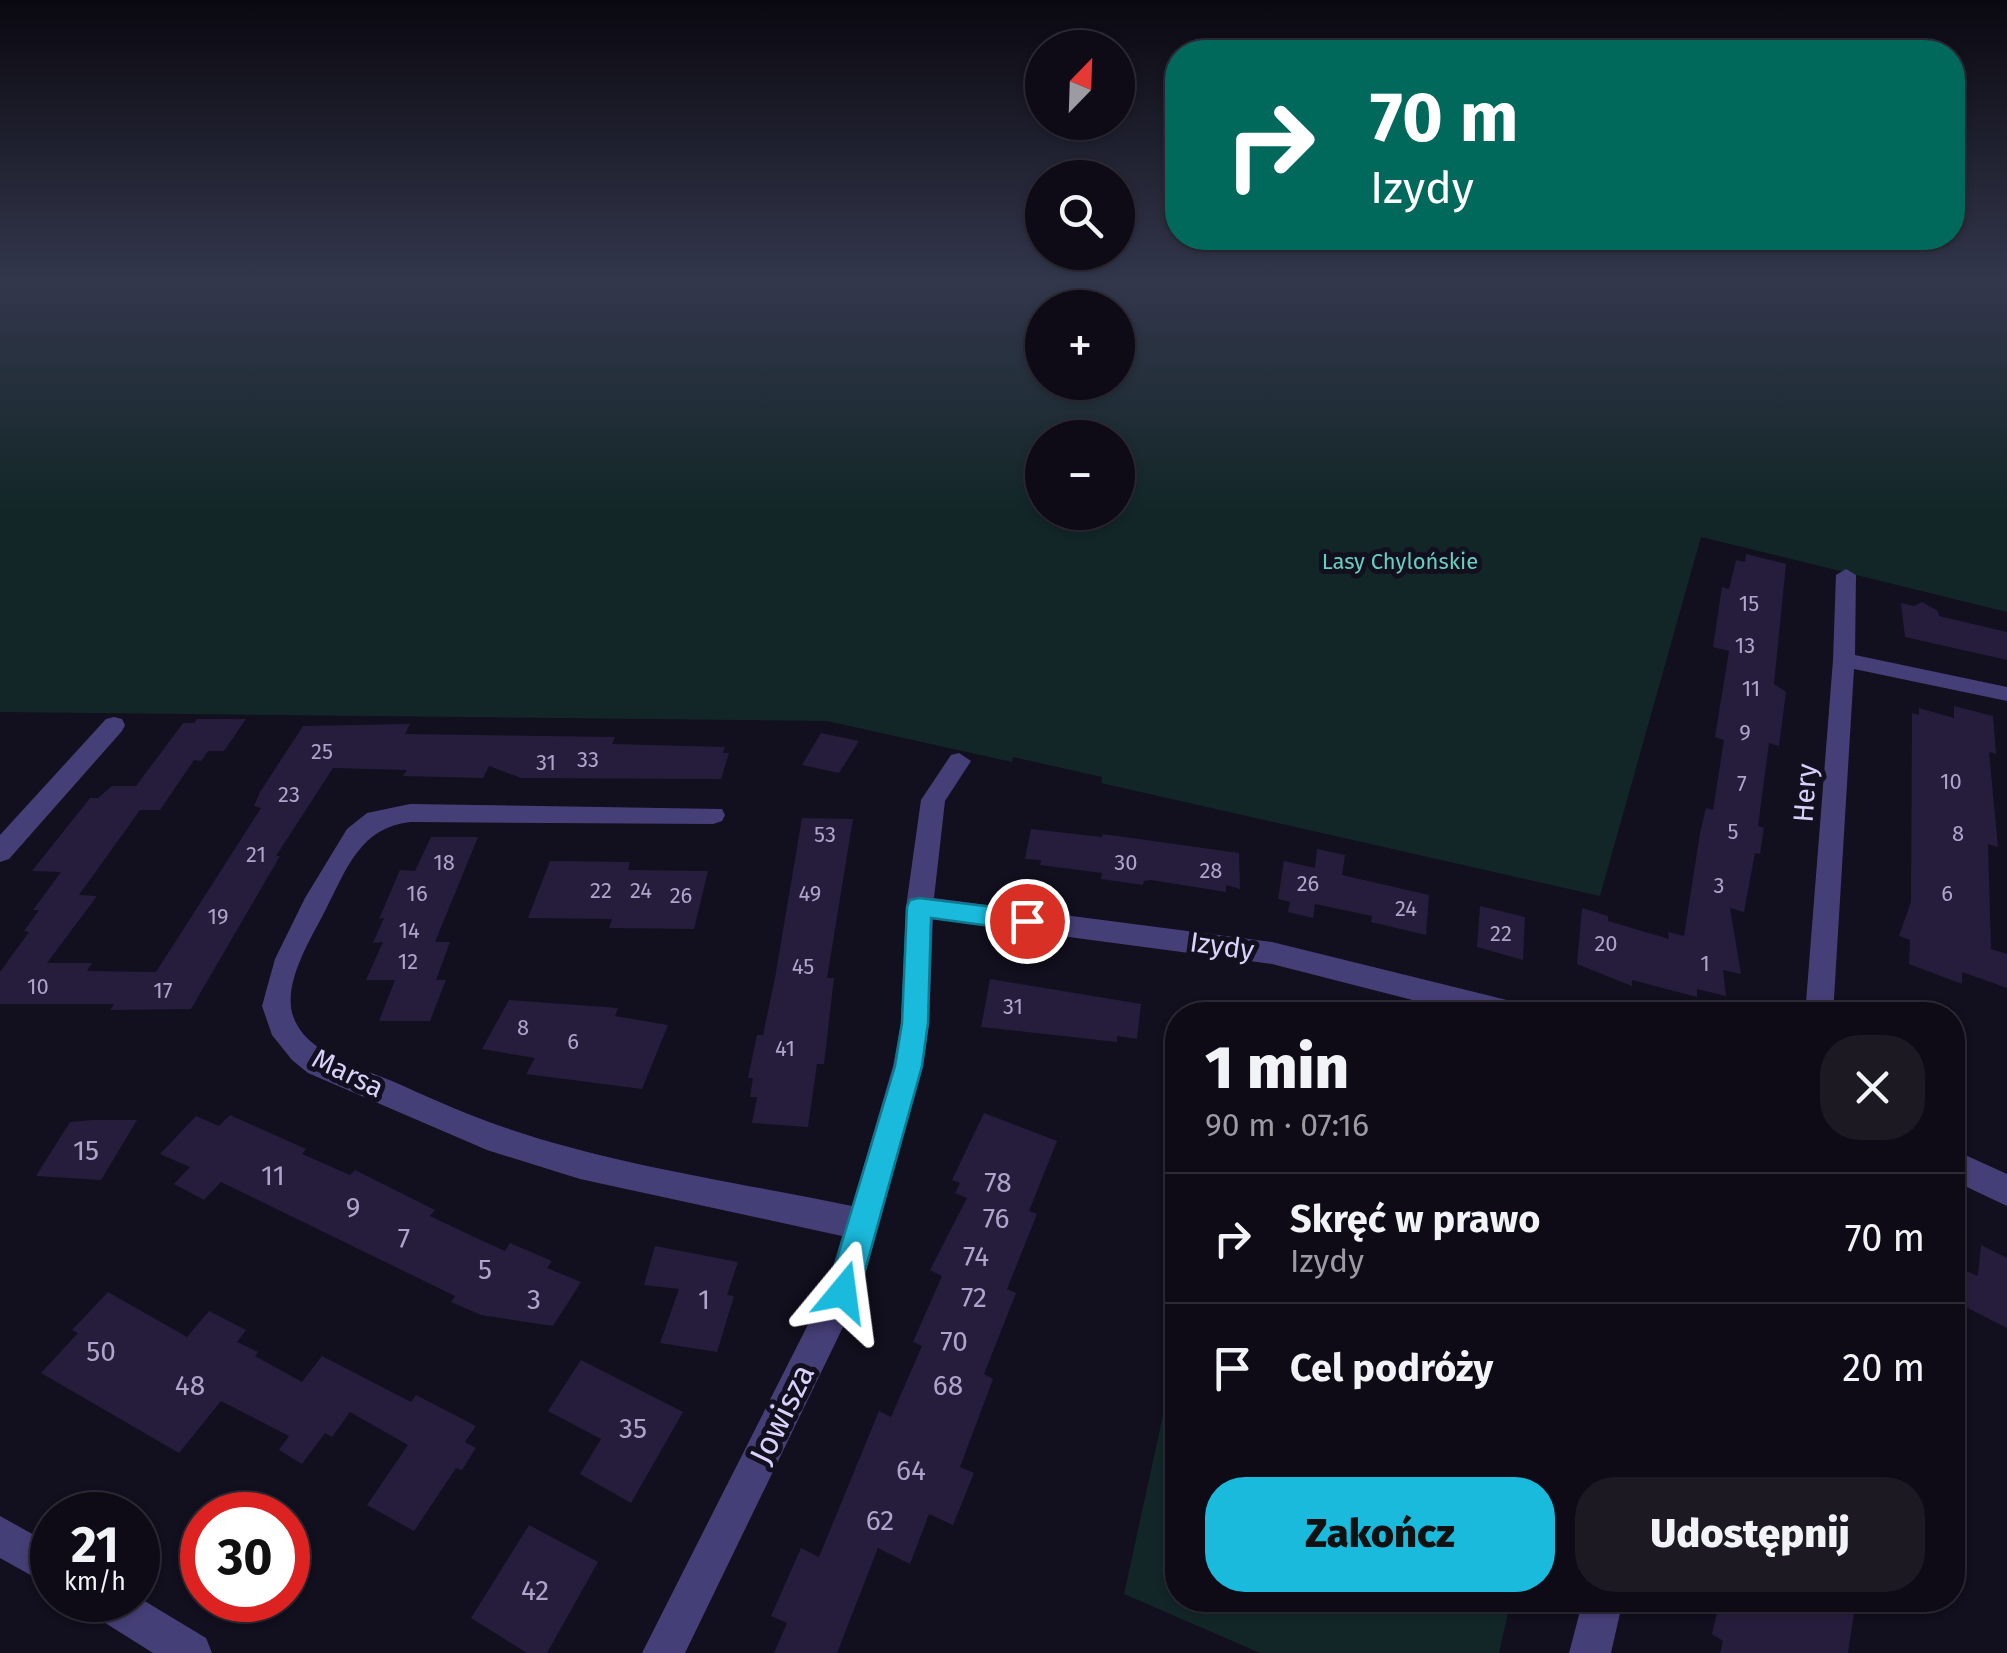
<!DOCTYPE html>
<html lang="pl">
<head>
<meta charset="utf-8">
<style>
	body { margin:0; font-family:"Fira Sans",sans-serif; background:#1c1923; color:#f1f3f6; height:100vh; display:flex; flex-direction:column; font-size:38px; white-space:nowrap }
	* { box-sizing:border-box; margin:0 }
	p { font-size:32px; color:#9b9ba1 }
	.icon { flex:none; width:55px; height:55px; fill:none; stroke:currentColor; stroke-width:2; stroke-linecap:round; stroke-linejoin:round }
	.map { position:relative; flex:1; overflow:hidden }
	.panel { position:absolute; left:1165px; top:1002px; width:800px; height:610px; display:flex; flex-direction:column; background:#0e0b16; border-radius:40px; box-shadow:0 2px 8px #0004,0 0 0 2px #2e2b35 }
	.panel>* { flex:none }
	.top-card { position:absolute; left:1165px; top:40px; width:800px; height:210px; border-radius:40px; box-shadow:0 2px 8px #0004,0 0 0 2px #2e2b35; background:#00695c; color:#fff; overflow:hidden }
	.needle { width:65px; rotate:23deg }
	.controls { position:absolute; left:1025px; top:30px; display:grid; gap:20px }
	.controls a { display:grid; place-items:center; width:110px; height:110px; border-radius:50%; background:#0e0b16; box-shadow:0 2px 8px #0004,0 0 0 2px #2e2b35; font-size:50px }
	.speed { position:absolute; left:30px; top:1492px; display:flex; gap:20px; font-size:50px; font-weight:700; text-align:center }
	.speed>* { display:grid; place-content:center; width:130px; height:130px; border-radius:50%; background:#0e0b16; box-shadow:0 2px 8px #0004,0 0 0 2px #2e2b35; line-height:1 }
	.speed small { font-size:25px; font-weight:400 }
	.speed .limit { border:15px solid #d22; background:#fff; color:#111 }
	.pin { position:absolute; display:grid; place-items:center; width:85px; height:85px; color:#fff; margin:-42px; border:5px solid #fff; border-radius:50%; box-shadow:0 2px 10px #0007 }
	.me { position:absolute; width:110px; margin:-55px; rotate:16deg; stroke-linejoin:round; filter:drop-shadow(0 0 8px #0008) }
	.turn { display:flex; align-items:center; gap:35px; height:210px; padding:0 40px; font-size:45px }
	.turn .icon { width:130px; height:130px; stroke-width:2.5 }
	.turn b { display:block; font-size:70px; line-height:85px }
	.round { display:grid; place-items:center; flex:none; width:105px; height:105px; border-radius:40px; background:#1c1923 }
	.overview { display:flex; align-items:center; justify-content:space-between; height:170px; padding:0 40px }
	h1 { font-size:60px; font-weight:800; line-height:75px }
	.primary-button { display:flex; gap:20px; margin-top:auto; padding:20px 40px }
	.primary-button a { flex:1; height:115px; border-radius:40px; background:#1abadc; color:#111; font-size:40px; font-weight:800; line-height:115px; text-align:center }
	.primary-button a+a { background:#1c1923; color:#f1f3f6 }
	ul { padding:0; list-style:none }
	li { display:flex; align-items:center; gap:30px; height:130px; padding:0 40px; border-top:2px solid #2e2b35 }
	li div { flex:1 }
	li b { display:block; font-size:38px }
	li em { font-style:normal }
	.map>svg:first-child { display:block }
</style>
</head>
<body>
<div class="map">
<svg width="2007" height="1653" viewBox="0 0 2007 1653">
	<rect width="100%" height="100%" fill="#120f1e"/>
	<!-- green -->
	<g fill="#122627" fill-rule="evenodd">
		<path d="M0 279H2007V612L1701 537 1600 896 1101 783 1102 777 1013 757 1012 762 827 721 0 712ZM1042 308H1118V382H1042ZM1042 438H1118V512H1042Z"/>
		<polygon points="1177,1351 1178,1600 1511,1600 1499,1653 1260,1653 1124,1594"/>
	</g>
	<!-- building -->
	<g fill="#261d3c">
		<polygon points="1746,554 1786,564 1774,684 1786,692 1779,746 1769,743 1758,826 1764,828 1760,854 1755,853 1744,912 1730,908 1741,974 1723,970 1726,996 1697,989 1697,997 1632,980 1632,986 1577,964 1582,908 1608,916 1608,921 1669,939 1668,932 1684,936 1700,833 1706,808 1713,810 1724,740 1715,737 1729,651 1713,647 1722,587 1729,589 1736,560 1745,562"/>
		<polygon points="1922,602 1938,611 1939,616 2007,632 2007,660 1905,637 1901,603 1914,606"/>
		<polygon points="1954,706 1993,716 1996,754 1989,752 1998,847 1988,844 1991,949 2007,954 2007,988 1962,972 1962,984 1909,964 1910,940 1899,936 1911,902 1912,713 1919,715 1919,708 1954,718"/>
		<polygon points="197,719 246,719 224,751 208,751 201,761 194,760 160,810 140,810 79,895 97,896 47,963 92,963 87,971 156,972 261,808 254,806 260,792 303,726 410,724 405,734 615,737 612,744 725,747 723,753 729,753 721,779 521,778 489,766 483,778 403,776 407,770 333,768 276,856 280,856 191,1009 110,1010 114,1004 0,1004 0,972 29,932 24,931 39,910 33,910 61,872 32,871 90,798 98,798 112,786 136,786 183,723 194,723"/>
		<polygon points="821,733 859,741 839,773 802,765"/>
		<polygon points="802,818 853,819 827,978 834,978 824,1064 817,1064 808,1127 752,1123 757,1097 750,1097 753,1078 748,1078 757,1035 763,1035 775,978"/>
		<polygon points="1031,829 1102,837 1103,834 1239,853 1240,889 1226,885 1226,892 1151,880 1144,881 1143,885 1101,879 1102,873 1040,865 1041,860 1025,859"/>
		<polygon points="431,837 478,837 435,942 450,942 436,980 446,980 430,1021 379,1021 395,980 366,980 383,942 373,943 384,918 379,919 400,870 415,871"/>
		<polygon points="1317,849 1345,855 1342,875 1429,895 1426,935 1371,922 1372,916 1315,904 1313,918 1288,912 1290,902 1278,899 1284,861 1315,868"/>
		<polygon points="550,861 630,862 628,870 708,871 694,929 609,928 612,919 528,918"/>
		<polygon points="1480,906 1525,917 1523,960 1477,947"/>
		<polygon points="990,979 1141,1004 1137,1039 1117,1036 1117,1042 981,1027"/>
		<polygon points="509,1000 618,1008 615,1016 668,1025 642,1089 526,1074 535,1058 482,1049"/>
		<polygon points="984,1113 1057,1141 1029,1211 1037,1214 1007,1289 1016,1293 984,1374 993,1379 960,1467 974,1473 953,1525 929,1514 910,1564 878,1548 837,1653 774,1653 787,1623 771,1616 801,1548 819,1557 879,1411 891,1417 922,1346 913,1342 942,1276 930,1270 967,1198 955,1193 960,1183 952,1180"/>
		<polygon points="230,1115 306,1149 302,1154 350,1175 355,1170 435,1210 430,1216 474,1237 505,1251 510,1243 552,1261 547,1268 581,1282 553,1326 481,1315 451,1302 455,1296 221,1182 204,1200 174,1184 190,1167 160,1154 196,1116 219,1126"/>
		<polygon points="92,1120 137,1120 101,1180 36,1176 70,1122"/>
		<polygon points="1981,1245 2007,1258 2007,1328 1952,1300 1952,1265 1978,1276"/>
		<polygon points="655,1246 738,1262 727,1295 734,1296 717,1352 660,1343 679,1289 644,1285"/>
		<polygon points="108,1292 187,1337 209,1311 246,1330 237,1342 258,1352 255,1356 302,1382 322,1356 411,1402 416,1395 476,1426 465,1442 476,1448 462,1470 456,1468 414,1531 367,1505 408,1445 350,1412 332,1437 325,1433 302,1464 279,1450 289,1436 221,1401 179,1453 41,1373 78,1333 72,1330"/>
		<polygon points="581,1360 683,1412 631,1503 580,1474 601,1439 548,1411"/>
		<polygon points="529,1525 598,1562 547,1653 527,1653 471,1618"/>
		<polygon points="1720,1600 1856,1600 1848,1653 1720,1653 1723,1641 1712,1634"/>
	</g>
	<g fill="none" stroke-linecap="round" stroke-linejoin="round">
		<!-- minor -->
		<g fill="#453f77" fill-rule="evenodd">
			<polygon points="1846,569 1856,575 1855,655 2007,687 2007,701 1854,669 1833,1015 1805,1015 1833,660 1836,575"/>
			<polygon points="114,717 122,719 125,725 122,731 9,859 0,862 0,835 106,719"/>
			<path d="M959 753 971 761 945 801 934 898 1272 942 1519 1003 1529 1006 1533 1015H1471L1272 964 933 919 929 1023 923 1066 860 1292 685 1653H642L827 1287 842 1236 580 1179 487 1150 308 1073 292 1060 272 1035 262 1006 275 959 305 898 347 829 367 813 410 804 722 809 725 815 722 821 713 824 410 822C360 828 347 868 326 909 312 937 282 983 293 1016 306 1054 359 1067 392 1081 424 1095 456 1110 489 1122 605 1164 732 1181 852 1206L893 1066 901 1023 906 907 921 800 951 755Z"/>
			<polygon points="1952,1149 2007,1174 2007,1206 1952,1180"/>
			<polygon points="0,1516 52,1545 52,1587 0,1558"/>
			<polygon points="138,1597 206,1638 212,1653 153,1653 91,1614 85,1600 138,1600"/>
			<polygon points="1583,1600 1623,1600 1611,1653 1569,1653"/>
		</g>
	</g>
	<!-- sky -->
	<linearGradient id="sky" x2="0" y2="1"><stop stop-color="#0a0810"/><stop offset="0.55" stop-color="#33374c"/><stop offset="1" stop-color="#33374c" stop-opacity="0"/></linearGradient>
	<rect width="2007" height="511" fill="url(#sky)"/>
	<!-- route -->
	<polygon fill="#1abadc" stroke="#11798f" stroke-width="2.5" points="919,898 1027,911 1036,914 1039,921 1036,928 1027,931 931,918 928,1023 922,1066 859,1292 854,1303 843,1308 832,1303 827,1292 895,1066 902,1023 907,907 910,900"/>
	<g text-anchor="middle" dominant-baseline="central" stroke-width="10" stroke-linejoin="round" paint-order="stroke">
		<!-- far-park labels -->
		<g font-size="22" fill="#66d0be" stroke="#120f1e">
			<text x="1400" y="561">Lasy Chylońskie</text>
		</g>
		<!-- number labels -->
		<g font-size="22" fill="#aca4ca">
			<text x="1749" y="603">15</text>
			<text x="1745" y="645">13</text>
			<text x="1751" y="688">11</text>
			<text x="1745" y="732">9</text>
			<text x="322" y="751">25</text>
			<text x="588" y="759">33</text>
			<text x="546" y="762">31</text>
			<text x="1951" y="781">10</text>
			<text x="1742" y="783">7</text>
			<text x="289" y="794">23</text>
			<text x="1733" y="831">5</text>
			<text x="1958" y="833">8</text>
			<text x="825" y="834">53</text>
			<text x="256" y="854">21</text>
			<text x="444" y="862">18</text>
			<text x="1126" y="862">30</text>
			<text x="1211" y="870">28</text>
			<text x="1308" y="883">26</text>
			<text x="1719" y="885">3</text>
			<text x="601" y="890">22</text>
			<text x="641" y="890">24</text>
			<text x="417" y="893">16</text>
			<text x="810" y="893">49</text>
			<text x="1947" y="893">6</text>
			<text x="681" y="895">26</text>
			<text x="1406" y="908">24</text>
			<text x="218" y="916">19</text>
			<text x="409" y="930">14</text>
			<text x="1501" y="933">22</text>
			<text x="1606" y="943">20</text>
			<text x="408" y="961">12</text>
			<text x="1705" y="963">1</text>
			<text x="803" y="966">45</text>
			<text x="38" y="986">10</text>
			<text x="163" y="990">17</text>
			<text x="1013" y="1006">31</text>
			<text x="523" y="1027">8</text>
			<text x="573" y="1041">6</text>
			<text x="785" y="1048">41</text>
		</g>
		<!-- street labels -->
		<g font-size="28" fill="#d9d1f9" stroke="#120f1e">
			<text transform="translate(1805 793) rotate(-86)">Hery</text>
			<text transform="translate(1222 946) rotate(8)">Izydy</text>
			<text transform="translate(348 1073) rotate(26)">Marsa</text>
		</g>
		<!-- near-number labels -->
		<g font-size="28" fill="#aca4ca">
			<text x="86" y="1150">15</text>
			<text x="273" y="1175">11</text>
			<text x="998" y="1182">78</text>
			<text x="353" y="1207">9</text>
			<text x="996" y="1218">76</text>
			<text x="404" y="1238">7</text>
			<text x="976" y="1256">74</text>
			<text x="485" y="1269">5</text>
			<text x="974" y="1297">72</text>
			<text x="534" y="1299">3</text>
			<text x="704" y="1299">1</text>
			<text x="954" y="1341">70</text>
			<text x="101" y="1351">50</text>
			<text x="190" y="1385">48</text>
			<text x="948" y="1385">68</text>
			<text x="633" y="1428">35</text>
			<text x="911" y="1470">64</text>
			<text x="880" y="1520">62</text>
			<text x="535" y="1590">42</text>
		</g>
		<!-- near-street labels -->
		<g font-size="32" fill="#d9d1f9" stroke="#120f1e">
			<text transform="translate(782 1414) rotate(-64)">Jowisza</text>
		</g>
	</g>
</svg>
<div class="controls">
<a><svg class="needle" viewBox="-14 -14 28 28"><path d="M0-13l5 13h-10z" fill="#e53935"/><path d="M0 13l5-13h-10z" fill="#9b9ba1"/></svg></a>
<a><svg class="icon" aria-label="search" viewBox="0 0 24 24"><circle cx="10" cy="10" r="6"/><path d="M15 15l6 6"/></svg></a>
<a>+</a>
<a>−</a>
</div>
<div class="speed"><div>21<small>km/h</small></div><div class="limit">30</div></div>
<div class="pin" style="left:1027px;top:921px;background:#d93025"><svg class="icon" aria-label="arrive" viewBox="0 0 24 24"><path d="M6 21V4h12l-3 4 3 4H6"/></svg></div>
<svg class="me" style="left:843px;top:1292px" viewBox="-20 -20 40 40"><path d="M0-17L14 15 0 8-14 15z" fill="#1abadc" stroke="#fff" stroke-width="4"/></svg>
<div class="top-card">
<div class="turn"><svg class="icon" aria-label="right" viewBox="0 0 24 24"><path d="M7 20v-9h11M14 6l5 5-5 5"/></svg><div><b>70 m</b>Izydy</div></div>
</div>
<section class="panel">
<div class="overview"><div><h1>1 min</h1><p>90 m · 07:16</p></div><a class="round"><svg class="icon" aria-label="close" viewBox="0 0 24 24"><path d="M6 6l12 12M18 6L6 18"/></svg></a></div>
<ul>
<li><svg class="icon" aria-label="right" viewBox="0 0 24 24"><path d="M7 20v-9h11M14 6l5 5-5 5"/></svg><div><b>Skręć w prawo</b><p>Izydy</p></div><em>70 m</em></li>
<li><svg class="icon" aria-label="arrive" viewBox="0 0 24 24"><path d="M6 21V4h12l-3 4 3 4H6"/></svg><div><b>Cel podróży</b></div><em>20 m</em></li>
</ul>
<div class="primary-button"><a>Zakończ</a><a>Udostępnij</a></div>
</section>
</div>
</body>
</html>
